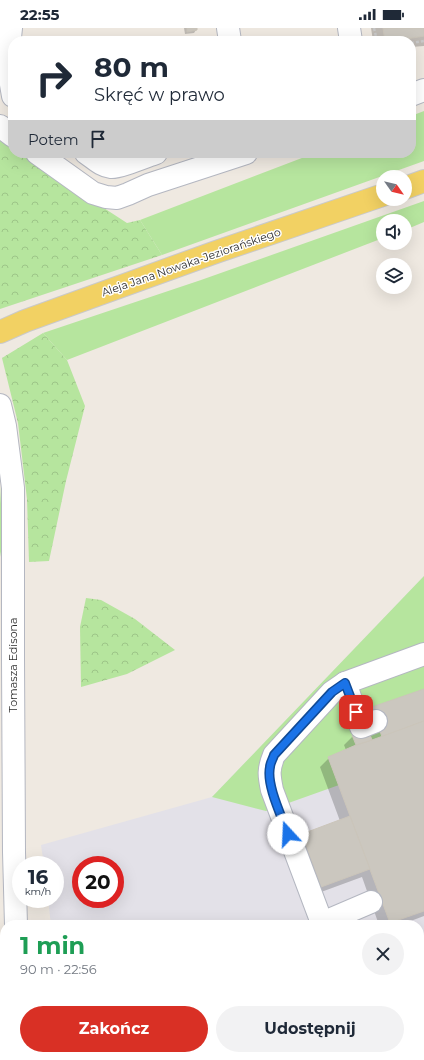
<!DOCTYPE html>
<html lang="pl">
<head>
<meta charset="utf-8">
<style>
	body { margin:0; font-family:Montserrat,sans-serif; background:#f2f2f3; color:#1f2937; height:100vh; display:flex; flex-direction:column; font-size:15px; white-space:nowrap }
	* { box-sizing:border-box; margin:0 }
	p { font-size:13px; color:#747a83 }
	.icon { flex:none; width:22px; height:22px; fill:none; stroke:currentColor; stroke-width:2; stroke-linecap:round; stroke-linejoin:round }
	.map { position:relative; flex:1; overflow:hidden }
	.sheet { position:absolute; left:0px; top:892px; width:424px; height:140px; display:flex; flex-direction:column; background:#fff; border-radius:16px 16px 0 0; box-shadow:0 4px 16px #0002 }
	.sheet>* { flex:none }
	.banner { position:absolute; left:8px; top:8px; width:408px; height:122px; border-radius:16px; box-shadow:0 4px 16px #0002; background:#fff; color:#1f2937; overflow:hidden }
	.needle { width:26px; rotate:124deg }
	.buttons { position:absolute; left:376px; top:142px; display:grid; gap:8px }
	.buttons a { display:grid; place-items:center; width:36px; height:36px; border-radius:50%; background:#fff; box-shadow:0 4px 16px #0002; font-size:20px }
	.speed { position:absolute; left:12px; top:828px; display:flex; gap:8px; font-size:20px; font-weight:700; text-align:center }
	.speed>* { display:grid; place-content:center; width:52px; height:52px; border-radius:50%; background:#fff; box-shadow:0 4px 16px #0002; line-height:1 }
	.speed small { font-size:10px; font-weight:400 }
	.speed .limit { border:6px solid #d22; background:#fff; color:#111 }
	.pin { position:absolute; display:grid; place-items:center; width:34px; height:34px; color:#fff; margin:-17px; border-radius:8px; box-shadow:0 2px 6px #0006 }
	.me { position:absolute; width:44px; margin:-22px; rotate:340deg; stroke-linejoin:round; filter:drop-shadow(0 0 3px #0008) }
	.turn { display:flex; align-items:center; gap:14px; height:84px; padding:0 20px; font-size:18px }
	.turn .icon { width:52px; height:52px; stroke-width:2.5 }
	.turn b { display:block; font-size:28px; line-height:34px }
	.then { display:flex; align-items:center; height:38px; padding:0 20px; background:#0003; gap:8px; font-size:15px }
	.round { display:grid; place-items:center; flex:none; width:42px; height:42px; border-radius:21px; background:#f2f2f3 }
	.summary { display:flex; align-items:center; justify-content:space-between; height:68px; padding:0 20px }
	h1 { font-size:24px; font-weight:700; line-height:30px; color:#1e9e55 }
	.button { display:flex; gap:8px; margin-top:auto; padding:8px 20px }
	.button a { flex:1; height:46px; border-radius:24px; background:#d93025; color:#fff; font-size:16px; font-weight:700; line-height:46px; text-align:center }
	.button a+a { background:#f2f2f3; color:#1f2937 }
	.status { display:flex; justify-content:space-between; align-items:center; height:28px; padding:0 20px; background:#fff; direction:ltr }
	.status svg { height:11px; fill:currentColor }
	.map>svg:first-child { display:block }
</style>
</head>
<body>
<div class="status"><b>22:55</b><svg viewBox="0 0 49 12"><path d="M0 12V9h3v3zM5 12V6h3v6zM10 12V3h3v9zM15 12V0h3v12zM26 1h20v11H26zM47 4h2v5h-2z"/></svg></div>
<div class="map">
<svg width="424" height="1032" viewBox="0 0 424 1032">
	<defs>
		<pattern id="forest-crowns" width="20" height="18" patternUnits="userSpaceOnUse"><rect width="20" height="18" fill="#b6e59e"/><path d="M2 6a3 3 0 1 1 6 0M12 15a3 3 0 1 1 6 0" fill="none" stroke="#9dc588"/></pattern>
	</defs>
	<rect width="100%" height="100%" fill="#efe9e1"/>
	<!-- industrial -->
	<path fill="#e3e1e8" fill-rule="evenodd" d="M424 548V1032H224L227 1027H419V897H51L48 871H55V837H44L41 817 212 769ZM81 837H115V871H81Z"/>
	<!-- grass -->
	<g fill="#b6e59e">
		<polygon points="424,83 424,133 162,227 140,192 315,125 411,125 411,88"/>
		<polygon points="424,173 424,194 405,202 405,193 383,193 383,210 67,332 43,305 201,252"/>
		<polygon points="424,548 424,693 372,712 356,717 328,729 339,757 266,783 212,769"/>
		<polygon points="165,1027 227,1027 224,1032 143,1032"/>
	</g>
	<!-- forest -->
	<g fill="url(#forest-crowns)">
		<polygon points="0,112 13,121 13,125 19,125 127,195 140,192 162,227 0,281"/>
		<polygon points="43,305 67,332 85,378 66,453 49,533 29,534 27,471 18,395 2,330"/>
		<polygon points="0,458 3,512 0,529"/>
		<polygon points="86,570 101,572 135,591 175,622 127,646 81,659 80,599"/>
	</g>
	<!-- shadow -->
	<g fill="#0003">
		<polygon points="184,0 196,0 196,2 194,5 185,6"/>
		<polygon points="371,0 424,0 424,18 411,19 411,13 373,13"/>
		<polygon points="423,662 424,665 424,888 400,897 379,897 362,849 313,867 294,816 303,807 340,793 320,739 329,730 346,722 344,717 353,708 369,705 363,689 372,680"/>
	</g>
	<!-- building -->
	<g fill="#cbc7bf" stroke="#cbc5ba">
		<polygon points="187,0 197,0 197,2 187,4"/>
		<polygon points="383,0 424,0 424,8 394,13 385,13"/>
		<polygon points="424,661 424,693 382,709 372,679"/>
		<polygon points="424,693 424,883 390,895 328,729 356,717 372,712"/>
		<polygon points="369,704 372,712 356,717 352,707"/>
		<polygon points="350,788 370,841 321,859 302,806"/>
	</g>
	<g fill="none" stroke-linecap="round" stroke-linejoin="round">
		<!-- minor casing -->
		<g stroke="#b4b7c1" stroke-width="24">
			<g id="minor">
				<polyline points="11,0 8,28 8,39 13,68"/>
				<polyline points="228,0 230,13"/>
				<polyline points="349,0 351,13"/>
				<polyline points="411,67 424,62"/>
				<polyline points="0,98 13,108"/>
				<polyline points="37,125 93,165 106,169 117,170 128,166 148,157 246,125"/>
				<path d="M86 125C94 130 101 138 111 139 118 140 147 128 156 125"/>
				<polyline points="0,377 5,398 13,460 13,630 14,824 16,897"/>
				<polyline points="345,655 361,699 376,693"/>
				<path d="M371 874 322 895 272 762C269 747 268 742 274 727L332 664 345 655 424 626"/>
				<polyline points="419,925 424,923"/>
				<polyline points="21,1028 65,1031 88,1027"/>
				<polyline points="92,1032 106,1030 113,1027"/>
			</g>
		</g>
		<!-- major casing -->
		<g stroke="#c9c9c9" stroke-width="24">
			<g id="major">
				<polyline points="405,160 424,153"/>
				<polyline points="0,304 25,293 216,224 383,167"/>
			</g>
		</g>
		<!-- path -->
		<g stroke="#c9c9c9" stroke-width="2.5" stroke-dasharray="3 2" stroke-linecap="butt">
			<polyline points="374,0 377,13"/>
			<polyline points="411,15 424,13"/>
			<polyline points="0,1023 1,1032"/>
		</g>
		<!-- minor -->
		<use href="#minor" stroke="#fff" stroke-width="22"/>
		<!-- major -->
		<use href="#major" stroke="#f2d163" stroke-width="22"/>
	</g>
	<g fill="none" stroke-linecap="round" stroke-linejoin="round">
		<!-- route casing -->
		<g stroke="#114b97" stroke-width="10">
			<path id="route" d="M288 806C282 789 266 757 270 739 270 735 273 731 274 727L332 664 345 655 356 684"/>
		</g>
		<!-- route -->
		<use href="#route" stroke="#1a73e8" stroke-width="7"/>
	</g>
	<g text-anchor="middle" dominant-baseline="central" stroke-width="3" stroke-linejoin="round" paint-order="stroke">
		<!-- street labels -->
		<g font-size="11" fill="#2e2e2e" stroke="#fff">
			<text transform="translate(191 234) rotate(-19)">Aleja Jana Nowaka-Jeziorańskiego</text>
			<text transform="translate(13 637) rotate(-90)">Tomasza Edisona</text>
		</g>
	</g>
</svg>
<div class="buttons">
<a><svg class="needle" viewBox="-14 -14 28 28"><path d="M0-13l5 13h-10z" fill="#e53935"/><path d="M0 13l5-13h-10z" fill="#747a83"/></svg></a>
<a><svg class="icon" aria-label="sound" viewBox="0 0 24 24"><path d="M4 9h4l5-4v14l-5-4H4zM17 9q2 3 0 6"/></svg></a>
<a><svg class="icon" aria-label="layers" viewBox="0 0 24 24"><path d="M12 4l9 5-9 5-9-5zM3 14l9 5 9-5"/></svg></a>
</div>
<div class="speed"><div>16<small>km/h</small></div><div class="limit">20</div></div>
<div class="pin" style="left:356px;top:684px;background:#d93025"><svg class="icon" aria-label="arrive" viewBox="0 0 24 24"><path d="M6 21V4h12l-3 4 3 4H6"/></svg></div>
<svg class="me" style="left:288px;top:806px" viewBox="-20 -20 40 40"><circle r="19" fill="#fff"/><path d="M0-13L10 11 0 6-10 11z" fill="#1a73e8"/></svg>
<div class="banner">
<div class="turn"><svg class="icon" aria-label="right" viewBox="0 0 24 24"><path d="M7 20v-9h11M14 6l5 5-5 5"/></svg><div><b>80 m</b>Skręć w prawo</div></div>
<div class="then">Potem<svg class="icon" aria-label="arrive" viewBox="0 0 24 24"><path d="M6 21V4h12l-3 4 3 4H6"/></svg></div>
</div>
<section class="sheet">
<div class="summary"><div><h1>1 min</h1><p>90 m · 22:56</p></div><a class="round"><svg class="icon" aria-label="close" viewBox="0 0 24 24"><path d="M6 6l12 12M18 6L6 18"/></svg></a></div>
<div class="button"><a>Zakończ</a><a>Udostępnij</a></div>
</section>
</div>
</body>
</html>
